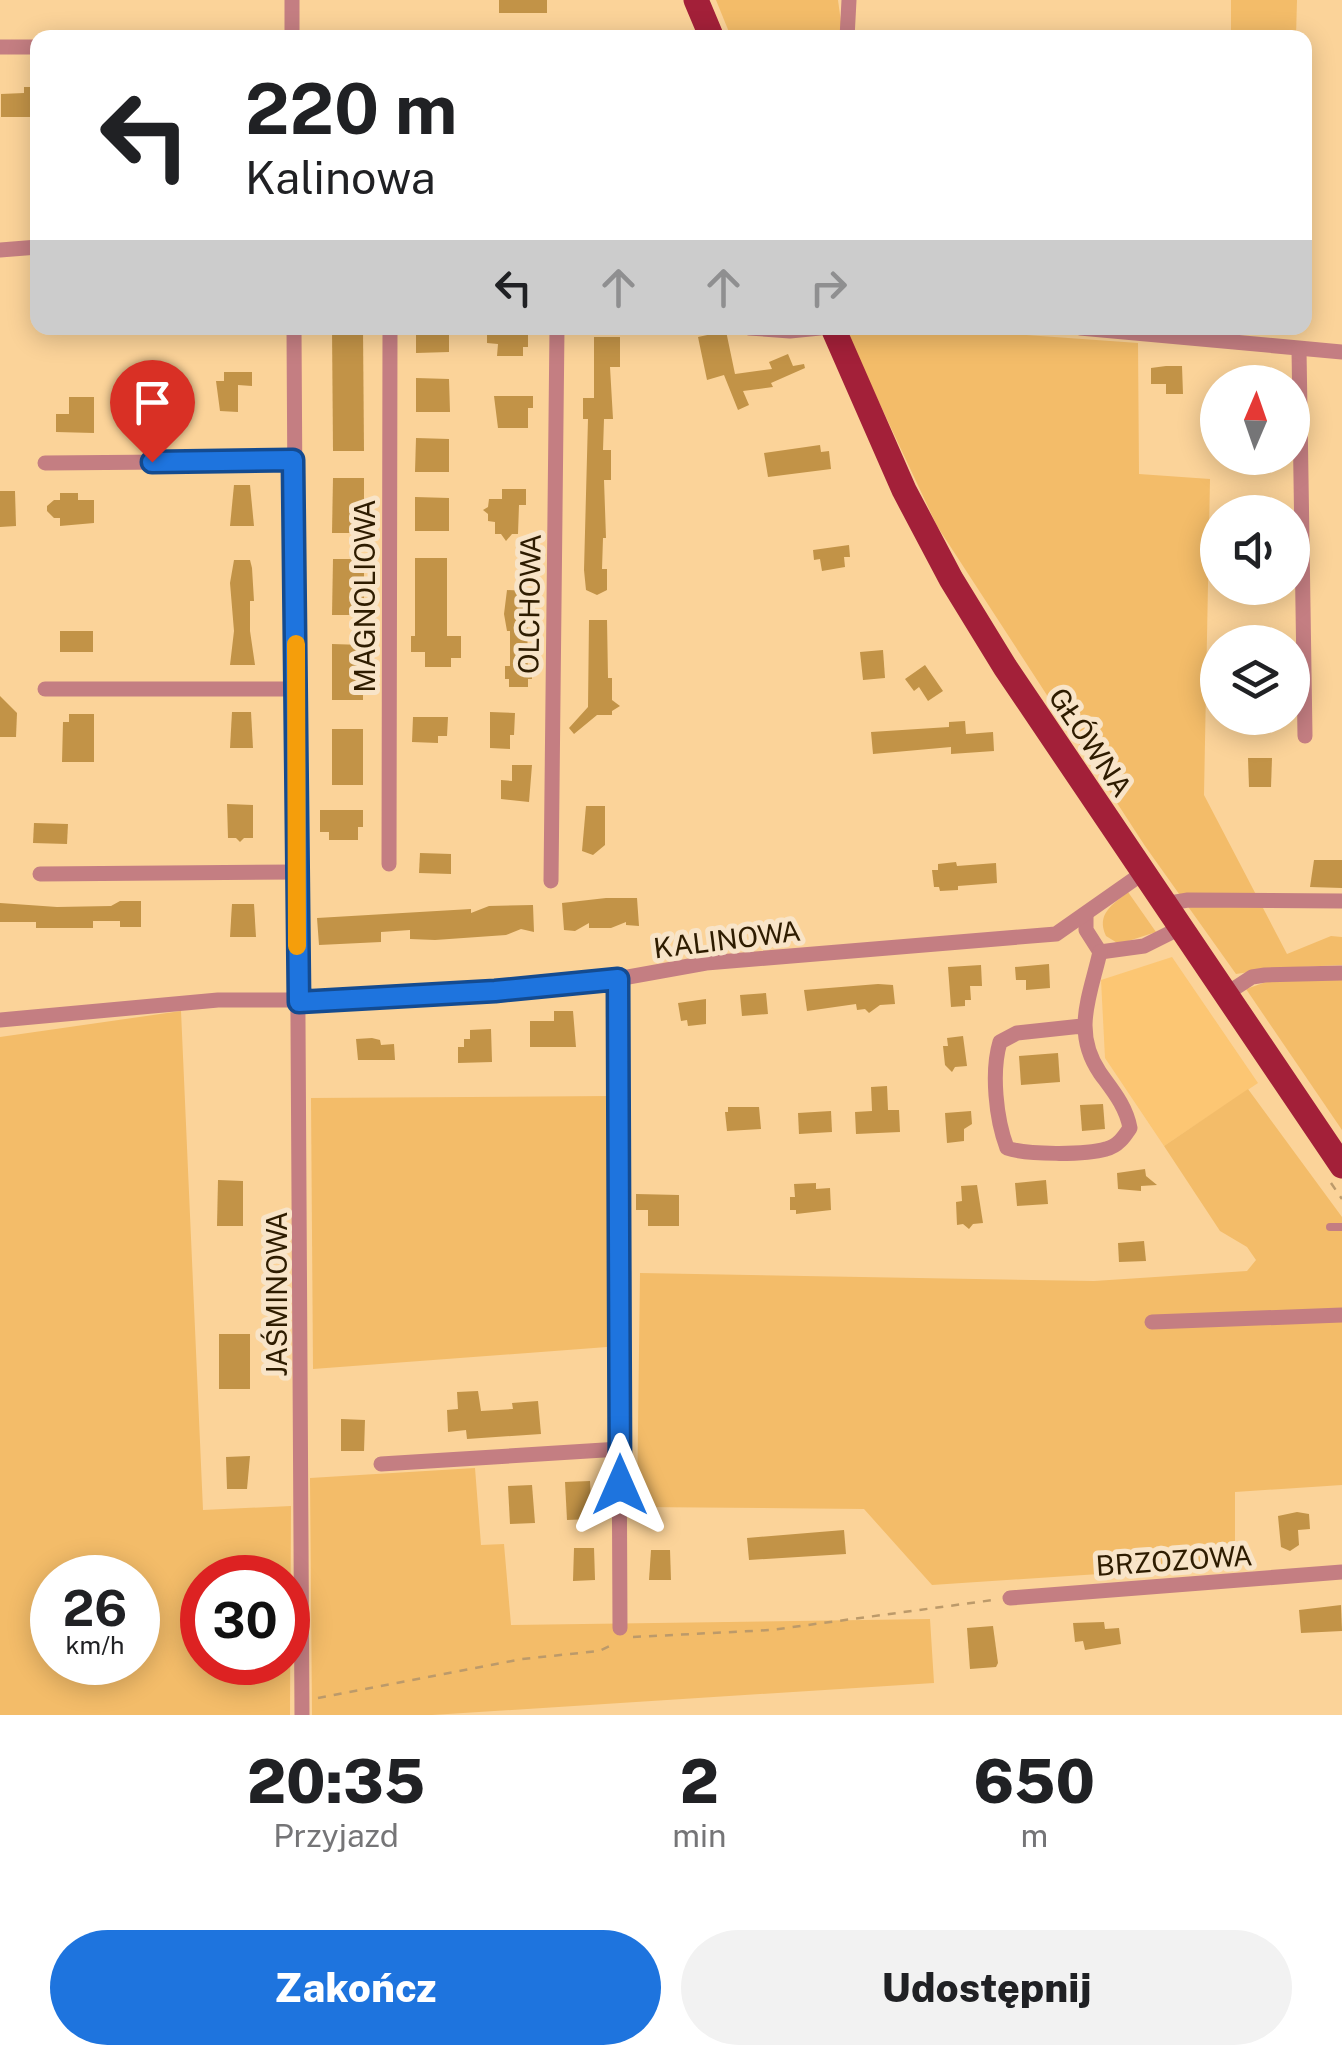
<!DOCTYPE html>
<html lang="pl">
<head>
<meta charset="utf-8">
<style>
	body { margin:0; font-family:"Public Sans",sans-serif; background:#f2f2f2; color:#202124; height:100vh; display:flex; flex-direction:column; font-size:38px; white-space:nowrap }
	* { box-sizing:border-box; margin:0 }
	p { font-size:32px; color:#757577 }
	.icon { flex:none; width:55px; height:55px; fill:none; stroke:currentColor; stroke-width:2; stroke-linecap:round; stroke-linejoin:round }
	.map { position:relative; height:1715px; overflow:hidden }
	.panel { display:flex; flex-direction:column; background:#fff; flex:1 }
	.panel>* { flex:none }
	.hud { position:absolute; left:30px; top:30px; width:1282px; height:305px; border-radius:20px; box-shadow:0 5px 25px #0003; background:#fff; color:#202124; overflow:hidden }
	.needle { width:65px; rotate:2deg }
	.buttons { position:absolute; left:1200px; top:365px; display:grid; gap:20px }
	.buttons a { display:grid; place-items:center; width:110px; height:110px; border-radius:50%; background:#fff; box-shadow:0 5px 25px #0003; font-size:50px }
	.speed { position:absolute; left:30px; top:1555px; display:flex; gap:20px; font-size:50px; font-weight:700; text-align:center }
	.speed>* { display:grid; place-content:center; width:130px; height:130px; border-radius:50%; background:#fff; box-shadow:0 5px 25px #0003; line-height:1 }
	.speed small { font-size:25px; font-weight:400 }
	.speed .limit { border:15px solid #d22; background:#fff; color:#111 }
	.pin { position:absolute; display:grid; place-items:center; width:85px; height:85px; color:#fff; margin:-102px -42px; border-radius:50% 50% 50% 0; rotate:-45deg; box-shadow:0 0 10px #0007 }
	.pin .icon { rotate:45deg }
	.me { position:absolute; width:110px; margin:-55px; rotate:0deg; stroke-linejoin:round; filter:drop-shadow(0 0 8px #0008) }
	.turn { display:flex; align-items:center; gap:35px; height:210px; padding:0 50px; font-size:45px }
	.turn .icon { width:130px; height:130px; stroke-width:2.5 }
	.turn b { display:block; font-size:70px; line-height:85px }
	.lanes { display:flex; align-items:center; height:95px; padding:0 50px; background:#0003; justify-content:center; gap:50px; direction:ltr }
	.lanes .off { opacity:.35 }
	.eta { display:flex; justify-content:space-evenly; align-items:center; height:170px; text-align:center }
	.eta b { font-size:60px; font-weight:800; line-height:70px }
	.button { display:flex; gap:20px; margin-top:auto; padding:20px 50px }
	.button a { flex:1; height:115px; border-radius:60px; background:#1e74de; color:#fff; font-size:40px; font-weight:800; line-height:115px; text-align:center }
	.button a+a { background:#f2f2f2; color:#202124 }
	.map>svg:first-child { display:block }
</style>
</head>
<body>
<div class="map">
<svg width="1342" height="1715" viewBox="0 0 1342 1715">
	<rect width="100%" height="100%" fill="#fbd399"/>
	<!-- built -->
	<polygon fill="#fcc673" points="1172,957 1258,1083 1164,1146 1105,1058 1101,980"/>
	<!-- green -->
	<g fill="#f3bc69" fill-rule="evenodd">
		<polygon points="716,0 838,0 843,37 731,37"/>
		<polygon points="1231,0 1297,0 1296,37 1231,37"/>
		<polygon points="848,328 930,328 1138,343 1139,474 1210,479 1204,795 1287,954 1331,936 1342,937 1342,965 1276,968 1236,974 1145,846 937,526 848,336"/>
		<path d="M1128 892 1156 932 1119 944 1106 936C1096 914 1112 905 1128 892Z"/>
		<polygon points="1342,979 1342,1130 1246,989 1272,980"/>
		<path d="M181 1011 203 1510 291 1506 290 1715H0V1037ZM52 1578H138V1662H52ZM202 1578H288V1662H202Z"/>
		<polygon points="1248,1089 1342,1217 1342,1485 1235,1492 1235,1565 932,1585 864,1509 637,1507 640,1273 1094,1281 1247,1271 1256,1260 1247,1247 1220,1231 1164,1146"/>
		<polygon points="608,1096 607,1347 313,1369 311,1098"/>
		<polygon points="475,1468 481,1545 504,1544 511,1625 930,1619 934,1683 432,1715 312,1715 310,1478"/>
	</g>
	<!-- building -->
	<g fill="#c29347">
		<rect x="499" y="0" width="48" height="13"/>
		<polygon points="24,87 38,87 38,117 1,117 1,94 24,93"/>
		<polygon points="332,328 363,330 364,451 333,451"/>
		<polygon points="416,328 449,328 449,352 416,353"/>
		<polygon points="487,330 528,331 528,347 523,347 523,356 497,356 498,344 487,343"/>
		<polygon points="726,331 735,374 772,369 769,362 788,354 793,366 804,364 805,368 771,383 773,387 743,391 749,405 738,410 724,375 707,380 698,337"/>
		<polygon points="594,337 620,337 620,367 610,367 613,419 604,419 603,450 611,450 611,480 604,480 606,538 603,538 602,569 607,569 607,590 597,595 586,590 584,570 588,419 583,419 583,398 594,398"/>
		<polygon points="1166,366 1182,366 1183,394 1166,394 1166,384 1151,384 1151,368"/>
		<polygon points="224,372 252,372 252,386 238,385 238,412 220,411 216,381 224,381"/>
		<polygon points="416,378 449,379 450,412 416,412"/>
		<polygon points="494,396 533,396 533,408 528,408 528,428 498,428"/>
		<polygon points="69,397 94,397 94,433 56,432 56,414 69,414"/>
		<polygon points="416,438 449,439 449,472 415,472"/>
		<polygon points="820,445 821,452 829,451 831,469 768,477 764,453"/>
		<polygon points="333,478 364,478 364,533 332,533"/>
		<polygon points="234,485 250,485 254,526 230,526"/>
		<polygon points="502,489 526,489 526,505 519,505 518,534 512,534 506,541 501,534 495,534 495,522 488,521 488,514 483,510 488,507 489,499 502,499"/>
		<polygon points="0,491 15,491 16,526 0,527"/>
		<polygon points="60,493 78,493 78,500 94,500 94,523 60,526 60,518 54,518 47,511 47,506 54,500 60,500"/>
		<polygon points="415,497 449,498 449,531 415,531"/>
		<polygon points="849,545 850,557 844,557 845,567 822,571 820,559 814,560 813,550"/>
		<polygon points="415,558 447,558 447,636 461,636 461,658 451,658 451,667 425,667 425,652 411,652 411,636 415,636"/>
		<polygon points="333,559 364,559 364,615 332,615"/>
		<polygon points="234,560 250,560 252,568 254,601 250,601 250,631 255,665 230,665 234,631 230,583"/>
		<polygon points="507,590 529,591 527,659 528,666 532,666 532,679 528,679 528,687 509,687 509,679 505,679 505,666 510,666 510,631 507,631 504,614"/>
		<polygon points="589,620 607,620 608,678 612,678 612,700 620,706 612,711 612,715 597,715 574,734 569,728 588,707"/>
		<rect x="60" y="631" width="33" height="21"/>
		<polygon points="332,644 363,645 363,700 332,700"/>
		<polygon points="883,650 885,678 863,680 860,652"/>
		<polygon points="925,665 943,691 928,701 919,687 914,691 905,679"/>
		<polygon points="0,696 17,713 16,737 0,737"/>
		<polygon points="232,712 251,712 253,748 230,748"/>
		<polygon points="490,712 515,713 514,735 510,735 510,749 490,748"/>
		<polygon points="69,714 94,714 94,762 62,762 63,722 69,722"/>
		<polygon points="413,717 448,717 447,736 438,736 438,743 412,742"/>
		<polygon points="965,721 966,734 993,732 994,751 951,754 951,747 873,754 871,732 949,727 949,722"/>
		<rect x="332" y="729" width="31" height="56"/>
		<polygon points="1248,758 1272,758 1271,787 1249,787"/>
		<polygon points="512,765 532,765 529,802 501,799 501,780 512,781"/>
		<polygon points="227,804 253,805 253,838 244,838 240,842 236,838 228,838"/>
		<polygon points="586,806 605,806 605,845 593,855 582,851"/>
		<polygon points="320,810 363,810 363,827 358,827 358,840 329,840 329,832 320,832"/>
		<polygon points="34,823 68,824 67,844 33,843"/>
		<polygon points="420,853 451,854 451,874 419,873"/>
		<polygon points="1314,860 1342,860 1342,888 1310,887"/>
		<polygon points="956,862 957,866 996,863 997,883 958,886 958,890 940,891 939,887 934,887 932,870 938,870 938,864"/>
		<polygon points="606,898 637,898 639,926 626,925 626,922 611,928 589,928 589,923 575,931 564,930 562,903"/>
		<polygon points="120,901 141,901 141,927 120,927 120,921 93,921 93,928 36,928 36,922 0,922 0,903 57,907 111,906"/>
		<polygon points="232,904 254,904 256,937 230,937"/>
		<polygon points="533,905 534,932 521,929 506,935 435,940 410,939 410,930 381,932 381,942 319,945 317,918 471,909 471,913 489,906"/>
		<polygon points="1049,964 1050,988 1026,990 1026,980 1016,980 1015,967"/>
		<polygon points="981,965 982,986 970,986 971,1000 965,1000 965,1006 951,1007 948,967"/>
		<polygon points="878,984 893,985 895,1004 880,1005 869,1013 865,1009 857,1010 856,1004 807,1011 804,990"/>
		<polygon points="766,993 768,1014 742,1016 740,995"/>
		<polygon points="706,999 706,1024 688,1026 687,1020 681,1021 678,1003"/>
		<polygon points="554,1011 573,1011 576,1047 530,1047 530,1021 554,1021"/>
		<polygon points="491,1029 492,1062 458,1063 458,1047 464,1047 464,1039 470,1039 470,1030"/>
		<polygon points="963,1036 967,1066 955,1067 952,1072 945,1065 943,1046 948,1046 947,1038"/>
		<polygon points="372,1038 380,1040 381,1045 394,1044 395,1060 358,1060 356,1039"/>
		<polygon points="1058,1053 1060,1082 1021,1085 1019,1056"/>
		<polygon points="887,1086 888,1110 899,1110 900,1132 856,1134 855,1112 872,1111 871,1087"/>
		<polygon points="1103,1104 1105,1129 1082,1131 1080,1105"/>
		<polygon points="728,1107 759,1107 761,1129 727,1131 725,1112 728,1112"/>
		<polygon points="831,1111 832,1132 799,1134 798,1113"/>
		<polygon points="971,1111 972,1124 964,1129 964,1141 947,1143 945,1113"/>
		<polygon points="1145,1169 1146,1176 1157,1185 1141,1186 1141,1191 1118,1189 1117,1173"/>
		<polygon points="218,1180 243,1181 243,1226 217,1226"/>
		<polygon points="1046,1180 1048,1204 1017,1206 1015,1183"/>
		<polygon points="816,1183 816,1189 830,1188 831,1210 796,1214 796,1210 790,1210 790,1197 795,1197 794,1184"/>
		<polygon points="977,1185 983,1223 973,1224 969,1229 963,1224 957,1225 956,1202 962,1201 961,1186"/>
		<polygon points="636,1194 679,1195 679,1226 648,1226 648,1210 636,1210"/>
		<polygon points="1144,1241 1146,1261 1119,1262 1118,1243"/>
		<rect x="219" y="1334" width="31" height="55"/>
		<polygon points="478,1391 481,1411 513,1409 512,1403 538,1401 541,1434 467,1439 466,1430 448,1432 447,1410 458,1409 457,1392"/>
		<polygon points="341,1419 365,1420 364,1451 341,1451"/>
		<polygon points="250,1456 247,1489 227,1489 226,1457"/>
		<polygon points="590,1481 592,1519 567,1520 565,1482"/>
		<polygon points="532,1485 535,1523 510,1524 508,1486"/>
		<polygon points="1297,1512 1309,1514 1310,1529 1298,1530 1299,1545 1290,1551 1281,1547 1278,1516"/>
		<polygon points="844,1530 846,1554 749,1560 747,1538"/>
		<polygon points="574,1548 594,1548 595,1580 573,1581"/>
		<polygon points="651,1550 670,1550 671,1580 649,1580"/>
		<polygon points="1341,1605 1342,1631 1301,1633 1299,1610"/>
		<polygon points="1104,1622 1105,1629 1119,1628 1121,1644 1085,1650 1083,1641 1075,1642 1073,1623"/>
		<polygon points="993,1626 998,1663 996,1667 970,1669 967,1628"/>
	</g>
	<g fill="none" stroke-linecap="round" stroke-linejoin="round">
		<!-- path -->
		<g stroke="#bc9a6a" stroke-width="2.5" stroke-dasharray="8 8" stroke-linecap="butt">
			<polyline points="1331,1183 1342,1199"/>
			<polyline points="633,1637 771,1630 993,1600"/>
			<polyline points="318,1698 522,1659 599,1651 614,1644"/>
		</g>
		<!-- service -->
		<polyline stroke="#c47e82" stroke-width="8" points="1330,1227 1342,1227"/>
		<!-- minor -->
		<g stroke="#c47e82" stroke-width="15">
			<polyline points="292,0 292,38"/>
			<polyline points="847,38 849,0"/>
			<polyline points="0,47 38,47"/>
			<polyline points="0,250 38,247"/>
			<polyline points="294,328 302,1715"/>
			<polyline points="749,328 790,331 820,328"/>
			<polyline points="1080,328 1342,352"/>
			<polyline points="1299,349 1305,736"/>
			<polyline points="45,463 293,461"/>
			<polyline points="45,689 296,689"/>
			<polyline points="389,864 390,328"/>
			<polyline points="40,874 296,872"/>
			<polyline points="551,881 557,328"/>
			<polyline points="1164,904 1188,900 1341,901"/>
			<polyline points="1086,914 1086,930 1100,952"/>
			<polyline points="1100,952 1144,946 1180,928"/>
			<polyline points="617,979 620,1628"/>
			<polyline points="1226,994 1252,977 1265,975 1342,973"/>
			<polyline points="299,1003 495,991 617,979 706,963 1056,934 1143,873"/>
			<polyline points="0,1020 218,1000 299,1000"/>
			<path d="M1082 1026 1017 1033 1000 1042C991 1072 996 1119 1007 1148 1026 1155 1086 1155 1106 1149 1118 1146 1124 1137 1130 1128 1126 1106 1113 1091 1100 1073 1072 1032 1090 996 1100 952"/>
			<polyline points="1152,1322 1342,1315"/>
			<polyline points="381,1464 620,1449"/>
			<polyline points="1010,1598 1342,1572"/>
		</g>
		<!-- primary -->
		<g stroke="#a32039" stroke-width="25">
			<polyline points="696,0 712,38"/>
			<polyline points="833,328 904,490 951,579 1005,667 1342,1166"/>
		</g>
	</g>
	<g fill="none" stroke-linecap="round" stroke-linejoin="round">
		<!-- route casing -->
		<g stroke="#144b90" stroke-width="25">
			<polyline id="route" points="152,462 293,460 299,1002 495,991 618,979 620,1485"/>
		</g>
		<!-- route -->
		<use href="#route" stroke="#1e74de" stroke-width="18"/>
		<!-- slow -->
		<polyline stroke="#f59e0b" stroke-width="18" points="296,644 297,946"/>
	</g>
	<g text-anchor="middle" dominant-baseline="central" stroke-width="10" stroke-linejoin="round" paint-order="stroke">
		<!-- street labels -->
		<g font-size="28" fill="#2e1c00" stroke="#f8e4c8">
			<text transform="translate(364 596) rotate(-90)">MAGNOLIOWA</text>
			<text transform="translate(529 604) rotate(-89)">OLCHOWA</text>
			<text transform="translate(1091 742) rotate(56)">GŁÓWNA</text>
			<text transform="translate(727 939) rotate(-7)">KALINOWA</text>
			<text transform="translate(276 1294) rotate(-90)">JAŚMINOWA</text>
			<text transform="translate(1174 1560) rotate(-4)">BRZOZOWA</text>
		</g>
	</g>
</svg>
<div class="buttons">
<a><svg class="needle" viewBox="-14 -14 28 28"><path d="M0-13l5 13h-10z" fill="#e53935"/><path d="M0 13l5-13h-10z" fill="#757577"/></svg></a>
<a><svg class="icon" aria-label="sound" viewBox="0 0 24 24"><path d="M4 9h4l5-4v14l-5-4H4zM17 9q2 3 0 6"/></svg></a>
<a><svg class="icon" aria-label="layers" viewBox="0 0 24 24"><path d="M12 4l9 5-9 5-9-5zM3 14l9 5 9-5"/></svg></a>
</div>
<div class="speed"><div>26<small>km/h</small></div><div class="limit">30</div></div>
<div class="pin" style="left:152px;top:462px;background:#d93025"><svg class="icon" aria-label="arrive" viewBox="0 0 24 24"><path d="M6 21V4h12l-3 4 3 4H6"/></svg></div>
<svg class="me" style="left:620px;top:1485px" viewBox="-20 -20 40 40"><path d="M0-17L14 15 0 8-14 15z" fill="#1e74de" stroke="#fff" stroke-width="4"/></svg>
<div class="hud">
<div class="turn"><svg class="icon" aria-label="left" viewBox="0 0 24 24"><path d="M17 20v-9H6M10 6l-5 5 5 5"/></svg><div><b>220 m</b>Kalinowa</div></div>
<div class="lanes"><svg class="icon" aria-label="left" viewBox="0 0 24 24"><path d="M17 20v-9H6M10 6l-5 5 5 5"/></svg><svg class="icon off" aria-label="ahead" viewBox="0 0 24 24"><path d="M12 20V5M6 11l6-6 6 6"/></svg><svg class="icon off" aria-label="ahead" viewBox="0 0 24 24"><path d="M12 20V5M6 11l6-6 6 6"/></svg><svg class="icon off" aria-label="right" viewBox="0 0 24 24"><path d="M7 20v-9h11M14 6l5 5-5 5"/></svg></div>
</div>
</div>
<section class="panel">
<div class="eta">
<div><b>20:35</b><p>Przyjazd</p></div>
<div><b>2</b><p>min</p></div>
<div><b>650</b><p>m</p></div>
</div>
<div class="button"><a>Zakończ</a><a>Udostępnij</a></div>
</section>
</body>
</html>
